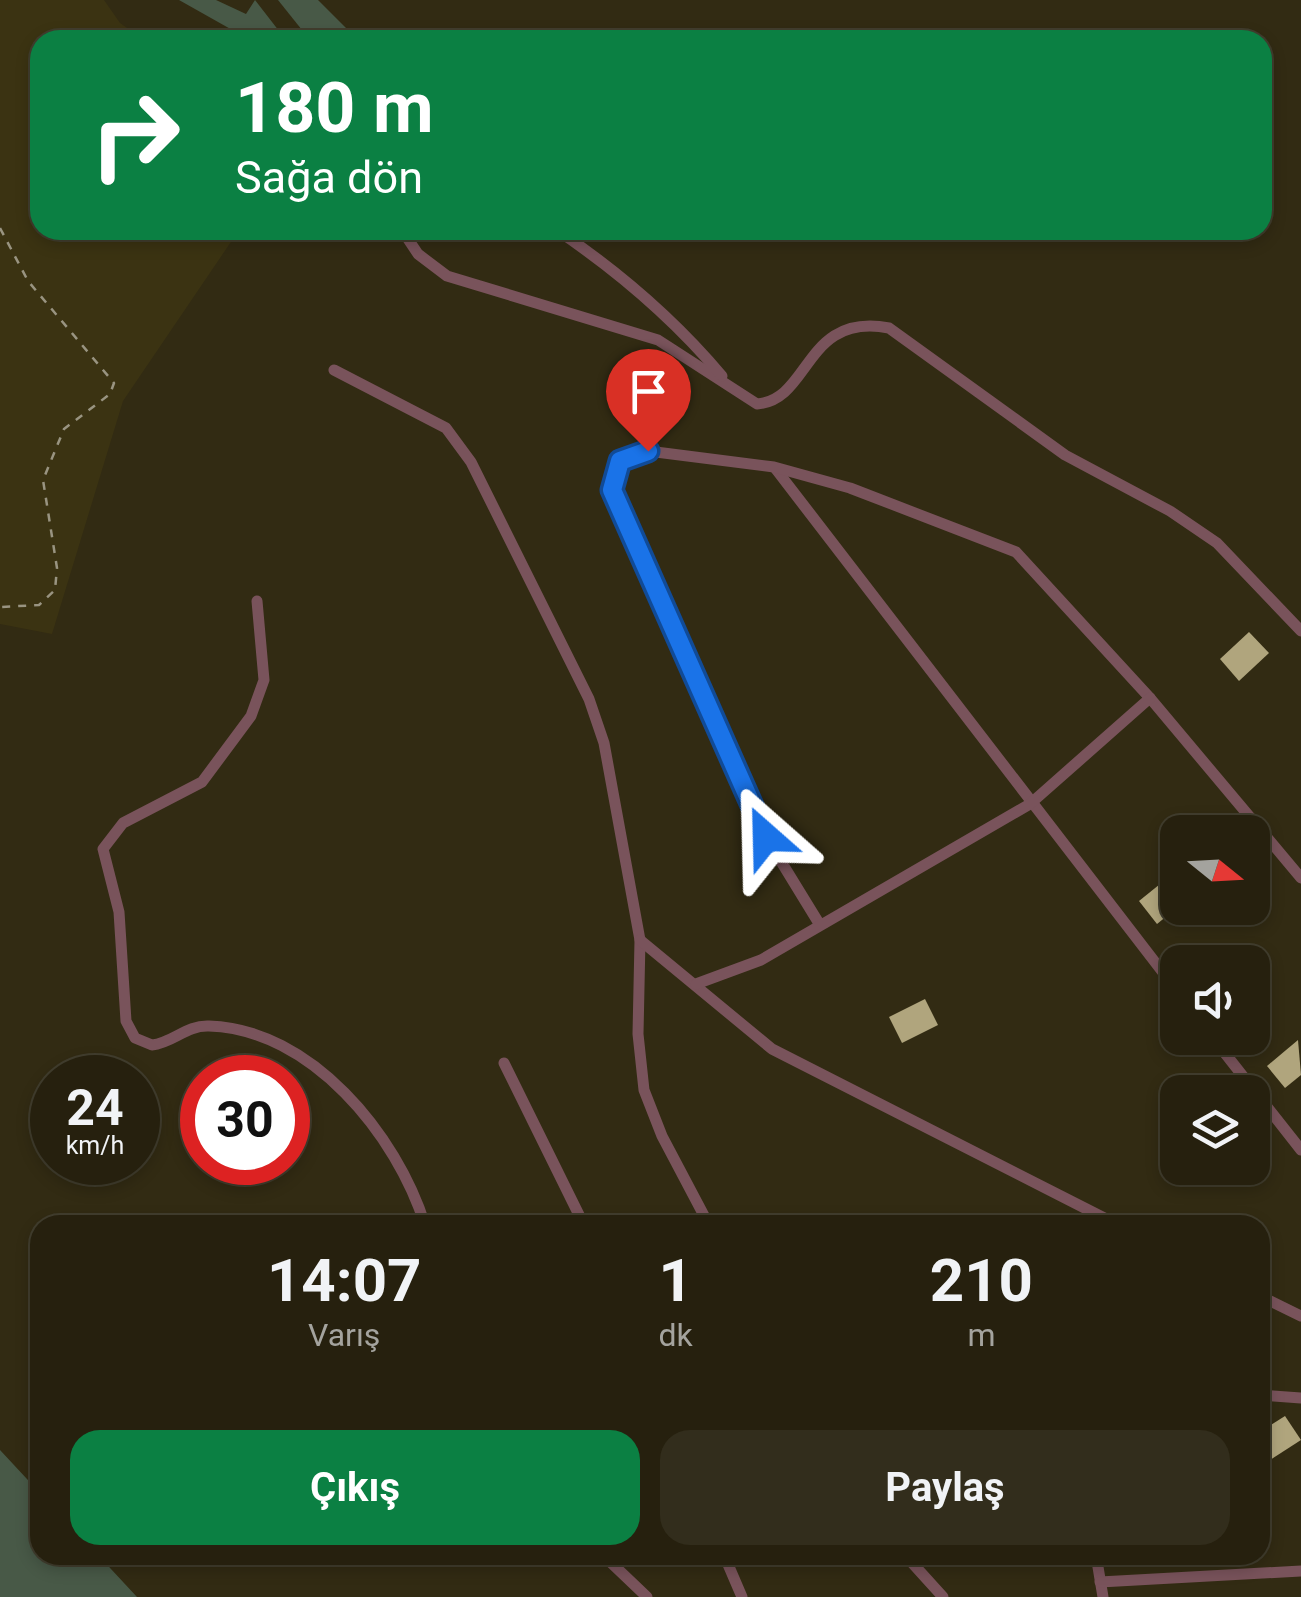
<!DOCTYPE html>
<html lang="tr">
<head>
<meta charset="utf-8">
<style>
	body { margin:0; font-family:Roboto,sans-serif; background:#322d1c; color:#f1f3f6; height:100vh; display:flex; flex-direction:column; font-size:38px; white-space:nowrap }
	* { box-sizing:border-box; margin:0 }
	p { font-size:32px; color:#a4a39e }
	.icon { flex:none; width:55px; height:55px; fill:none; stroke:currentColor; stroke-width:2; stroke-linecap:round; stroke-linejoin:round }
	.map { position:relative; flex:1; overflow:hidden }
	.drawer { position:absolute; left:30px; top:1215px; width:1240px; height:350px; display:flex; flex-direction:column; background:#26200e; border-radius:30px; box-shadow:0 5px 15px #0003,0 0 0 2px #423e2e }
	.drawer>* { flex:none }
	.banner { position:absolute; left:30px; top:30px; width:1242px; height:210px; border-radius:30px; box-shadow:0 5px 15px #0003,0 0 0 2px #423e2e; background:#0b8043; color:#fff; overflow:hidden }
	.needle { width:65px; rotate:108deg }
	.buttons { position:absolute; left:1160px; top:815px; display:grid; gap:20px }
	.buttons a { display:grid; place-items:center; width:110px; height:110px; border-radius:20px; background:#26200e; box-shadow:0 5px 15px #0003,0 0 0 2px #423e2e; font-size:50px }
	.speed { position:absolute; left:30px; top:1055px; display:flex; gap:20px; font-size:50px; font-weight:700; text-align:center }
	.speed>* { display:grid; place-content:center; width:130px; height:130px; border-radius:50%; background:#26200e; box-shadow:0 5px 15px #0003,0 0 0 2px #423e2e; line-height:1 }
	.speed small { font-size:25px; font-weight:400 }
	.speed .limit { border:15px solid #d22; background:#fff; color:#111 }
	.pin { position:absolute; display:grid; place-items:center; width:85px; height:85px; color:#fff; margin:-102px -42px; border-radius:50% 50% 50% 0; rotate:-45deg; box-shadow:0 0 10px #0007 }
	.pin .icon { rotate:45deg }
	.me { position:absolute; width:110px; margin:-55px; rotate:335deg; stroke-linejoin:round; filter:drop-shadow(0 0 8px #0008) }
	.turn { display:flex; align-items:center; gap:35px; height:210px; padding:0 40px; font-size:45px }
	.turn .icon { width:130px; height:130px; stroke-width:2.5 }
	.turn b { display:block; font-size:70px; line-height:85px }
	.eta { display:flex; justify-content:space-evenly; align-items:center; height:170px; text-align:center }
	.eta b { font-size:60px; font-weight:700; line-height:70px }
	.action { display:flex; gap:20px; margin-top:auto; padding:20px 40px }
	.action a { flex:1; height:115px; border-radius:30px; background:#0b8043; color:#fff; font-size:40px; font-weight:700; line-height:115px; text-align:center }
	.action a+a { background:#322d1c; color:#f1f3f6 }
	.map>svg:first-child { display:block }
</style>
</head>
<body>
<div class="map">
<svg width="1301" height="1597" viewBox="0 0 1301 1597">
	<rect width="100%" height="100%" fill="#322b13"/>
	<!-- green -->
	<g fill="#485947">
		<polygon points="179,0 216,0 246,14 255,0 286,40 250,40"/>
		<polygon points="278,0 318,0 358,40 310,40"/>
		<polygon points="0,1450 40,1493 40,1555 98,1555 137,1597 0,1597"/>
	</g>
	<!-- sand -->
	<polygon fill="#3b3312" points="0,0 104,0 120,23 144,40 40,40 40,230 239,230 123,401 52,634 0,624"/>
	<!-- building -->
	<g fill="#b0a57d">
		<polygon points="1249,632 1269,653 1239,681 1220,659"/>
		<polygon points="1170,876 1178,885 1178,907 1157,924 1139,901"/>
		<polygon points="925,999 938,1025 902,1043 889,1017"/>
		<polygon points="1298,1040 1301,1075 1285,1088 1267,1066"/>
		<polygon points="1285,1416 1301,1440 1267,1462 1260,1451 1260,1432"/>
	</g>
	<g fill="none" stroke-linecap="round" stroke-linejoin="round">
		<!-- path -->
		<polyline stroke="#999481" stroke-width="2.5" stroke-dasharray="8 8" stroke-linecap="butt" points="0,228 28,281 114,383 110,394 64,429 43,480 57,568 55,590 39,605 0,607"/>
		<!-- street -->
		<g stroke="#79535b" stroke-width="11">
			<path d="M402 230 418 254 447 276 658 340 757 404C811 400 804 312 889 328L1065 455 1170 511 1217 543 1301 631"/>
			<path d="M557 230C619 272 674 319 722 376"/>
			<polyline points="334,370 446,428 471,462 589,699 604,743 640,940 638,1034 644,1090 662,1136 709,1225"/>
			<polyline points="775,468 1178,992"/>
			<path d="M257 601 264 680 251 716 202 782 123 823 103 849 119 912 126 1021 135 1038 152 1045C173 1043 186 1025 209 1026 311 1029 397 1135 425 1225"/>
			<path d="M820 925 766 837 612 490C611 466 624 451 648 451L774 467 850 488 1016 552 1150 698 1301 878"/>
			<polyline points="640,940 772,1049 1118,1225"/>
			<polyline points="696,984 761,960 1030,804 1150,698"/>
			<polyline points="1213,1038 1301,1150"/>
			<polyline points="504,1063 584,1225"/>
			<polyline points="1260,1296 1301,1316"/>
			<polyline points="1260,1395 1301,1398"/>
			<polyline points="603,1555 647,1597"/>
			<polyline points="724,1555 742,1597"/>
			<polyline points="905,1555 943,1597"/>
			<polyline points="1096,1555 1103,1597"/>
			<polyline points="1100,1582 1301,1571"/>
		</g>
	</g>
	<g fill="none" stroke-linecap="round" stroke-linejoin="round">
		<!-- route casing -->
		<g stroke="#114b97" stroke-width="25">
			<polyline id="route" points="648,451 620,461 612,490 766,837"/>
		</g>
		<!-- route -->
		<use href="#route" stroke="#1a73e8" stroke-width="18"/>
	</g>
</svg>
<div class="buttons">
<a><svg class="needle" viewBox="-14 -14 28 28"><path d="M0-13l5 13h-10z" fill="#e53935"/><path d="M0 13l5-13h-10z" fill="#a4a39e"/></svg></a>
<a><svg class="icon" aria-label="sound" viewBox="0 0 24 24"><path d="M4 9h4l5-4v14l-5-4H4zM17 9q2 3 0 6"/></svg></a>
<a><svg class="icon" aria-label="layers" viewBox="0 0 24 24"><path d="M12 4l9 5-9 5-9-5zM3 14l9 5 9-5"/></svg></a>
</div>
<div class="speed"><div>24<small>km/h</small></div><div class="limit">30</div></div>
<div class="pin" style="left:648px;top:451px;background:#d93025"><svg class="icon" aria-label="arrive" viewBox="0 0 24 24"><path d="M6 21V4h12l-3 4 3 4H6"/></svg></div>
<svg class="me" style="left:766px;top:837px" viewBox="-20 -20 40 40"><path d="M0-17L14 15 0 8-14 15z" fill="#1a73e8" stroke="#fff" stroke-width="4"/></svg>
<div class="banner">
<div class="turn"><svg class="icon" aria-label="right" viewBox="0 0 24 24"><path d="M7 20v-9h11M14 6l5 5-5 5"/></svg><div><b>180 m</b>Sağa dön</div></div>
</div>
<section class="drawer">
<div class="eta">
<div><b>14:07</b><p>Varış</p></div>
<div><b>1</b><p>dk</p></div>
<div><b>210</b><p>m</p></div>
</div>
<div class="action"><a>Çıkış</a><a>Paylaş</a></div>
</section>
</div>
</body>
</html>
